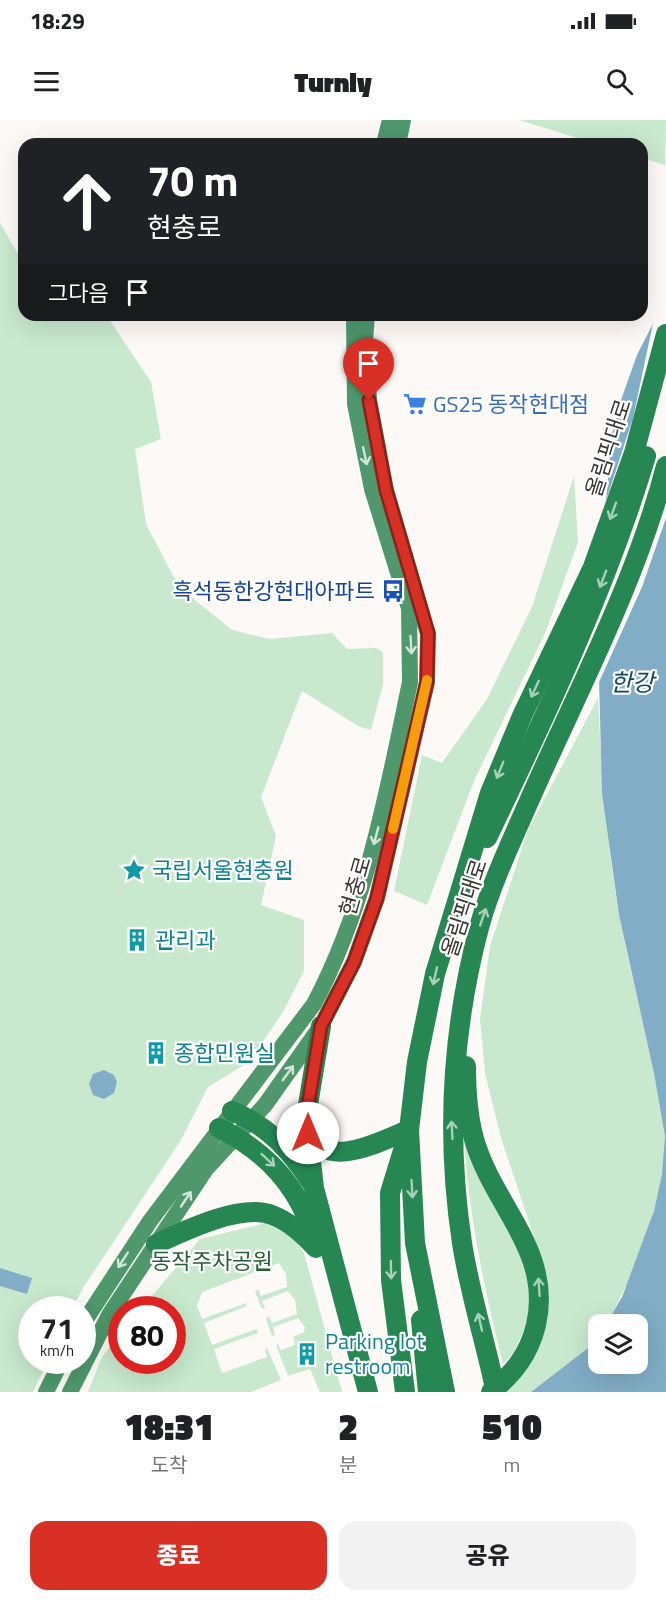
<!DOCTYPE html>
<html lang="ko">
<head>
<meta charset="utf-8">
<style>
	body { margin:0; font-family:"Titillium Web","Noto Sans KR",sans-serif; background:#f2f2f2; color:#202124; height:100vh; display:flex; flex-direction:column; font-size:22px; white-space:nowrap }
	* { box-sizing:border-box; margin:0 }
	p { font-size:20px; color:#757577 }
	.icon { flex:none; width:33px; height:33px; fill:none; stroke:currentColor; stroke-width:2; stroke-linecap:round; stroke-linejoin:round }
	.map { position:relative; height:1272px; overflow:hidden }
	.panel { display:flex; flex-direction:column; background:#fff; flex:1 }
	.panel>* { flex:none }
	.hud { position:absolute; left:18px; top:18px; width:630px; height:183px; border-radius:18px; box-shadow:0 6px 24px #0002; background:#202124; color:#fff; overflow:hidden }
	.tools { position:absolute; left:588px; top:1194px; display:grid; gap:12px }
	.tools a { display:grid; place-items:center; width:60px; height:60px; border-radius:12px; background:#fff; box-shadow:0 6px 24px #0002; font-size:30px }
	.speed { position:absolute; left:18px; top:1176px; display:flex; gap:12px; font-size:30px; font-weight:700; text-align:center }
	.speed>* { display:grid; place-content:center; width:78px; height:78px; border-radius:50%; background:#fff; box-shadow:0 6px 24px #0002; line-height:1 }
	.speed small { font-size:15px; font-weight:400 }
	.speed .limit { border:9px solid #d22; background:#fff; color:#111 }
	.pin { position:absolute; display:grid; place-items:center; width:51px; height:51px; color:#fff; margin:-62px -26px; border-radius:50% 50% 50% 0; rotate:-45deg; box-shadow:0 0 6px #0007 }
	.pin .icon { rotate:45deg }
	.me { position:absolute; width:66px; margin:-33px; rotate:0deg; stroke-linejoin:round; filter:drop-shadow(0 0 4px #0008) }
	.turn { display:flex; align-items:center; gap:21px; height:126px; padding:0 30px; font-size:27px }
	.turn .icon { width:78px; height:78px; stroke-width:2.5 }
	.turn b { display:block; font-size:42px; line-height:51px }
	.then { display:flex; align-items:center; height:57px; padding:0 30px; background:#0003; gap:12px; font-size:22px }
	.eta { display:flex; justify-content:space-evenly; align-items:center; height:102px; text-align:center }
	.eta b { font-size:36px; font-weight:800; line-height:42px }
	.cta { display:flex; gap:12px; margin-top:auto; padding:12px 30px }
	.cta a { flex:1; height:69px; border-radius:18px; background:#d93025; color:#fff; font-size:24px; font-weight:800; line-height:69px; text-align:center }
	.cta a+a { background:#f2f2f2; color:#202124 }
	.status { display:flex; justify-content:space-between; align-items:center; height:42px; padding:0 30px; background:#fff; direction:ltr }
	.status svg { height:16px; fill:currentColor }
	header { display:flex; justify-content:space-between; align-items:center; height:78px; padding:0 30px; background:#fff; font-size:27px; font-weight:800 }
	.map>svg:first-child { display:block }
</style>
</head>
<body>
<div class="status"><b>18:29</b><svg viewBox="0 0 49 12"><path d="M0 12V9h3v3zM5 12V6h3v6zM10 12V3h3v9zM15 12V0h3v12zM26 1h20v11H26zM47 4h2v5h-2z"/></svg></div>
<header><svg class="icon" aria-label="menu" viewBox="0 0 24 24"><path d="M4 6h16M4 12h16M4 18h16"/></svg>Turnly<svg class="icon" aria-label="search" viewBox="0 0 24 24"><circle cx="10" cy="10" r="6"/><path d="M15 15l6 6"/></svg></header>
<div class="map">
<svg width="666" height="1272" viewBox="0 0 666 1272">
	<rect width="100%" height="100%" fill="#fcf9f7"/>
	<!-- green -->
	<g fill="#c8e9ce">
		<polygon points="519,0 666,0 665,45 642,38 642,24 597,24"/>
		<polygon points="0,103 24,144 24,195 106,195 151,262 161,319 135,329 146,404 179,467 232,510 270,519 332,513 347,529 376,528 383,532 383,564 371,610 358,606 302,571 261,677 276,716 261,785 304,800 304,851 283,892 249,942 208,967 181,1020 83,1168 72,1189 32,1190 32,1240 48,1241 33,1272 0,1272"/>
		<polygon points="574,356 578,422 546,511 474,661 427,785 394,771 422,635 442,643 487,579 532,487"/>
		<path d="M598 578C601 651 607 723 619 794 630 854 647 912 658 972 660 986 665 1002 665 1016 666 1076 635 1154 606 1204H598V1215L588 1228 531 1272H502L529 1241 544 1212 547 1170 542 1141 501 1018 485 953 480 899 490 826 528 710Z"/>
		<path d="M463 991 529 1153 530 1196 514 1232 503 1244C482 1160 465 1078 463 991Z"/>
		<polygon points="266,1103 294,1118 304,1133 342,1272 320,1272 310,1249 288,1256 276,1225 278,1224 281,1230 295,1225 293,1217 304,1212 305,1207 298,1198 273,1207 275,1215 272,1216 266,1199 269,1196 272,1203 297,1194 295,1180 288,1171 262,1181 265,1188 262,1189 255,1172 258,1169 261,1176 287,1167 286,1154 279,1143 202,1172 197,1186 202,1199 246,1183 247,1186 204,1203 212,1225 257,1209 258,1213 214,1229 222,1253 267,1237 265,1230 267,1228 281,1260 251,1272 88,1272 102,1237 121,1213 122,1240 172,1240 172,1190 141,1189 200,1119"/>
	</g>
	<!-- water -->
	<g fill="#81adc7">
		<polygon points="666,178 666,1272 531,1272 588,1228 598,1215 598,1244 638,1244 638,1204 606,1204 622,1177 654,1091 662,1054 665,1016 654,953 619,795 602,673 597,482 612,314 621,280 637,235"/>
		<polygon points="104,950 114,955 117,962 114,973 104,979 93,975 89,964 93,954"/>
		<polygon points="0,1148 32,1158 27,1174 0,1166"/>
	</g>
	<!-- pier -->
	<polygon fill="#fcf9f7" points="666,175 666,398 642,467 595,571 594,482 600,399 633,298 655,194"/>
	<g fill="none" stroke-linecap="round" stroke-linejoin="round">
		<!-- major -->
		<g stroke="#4e986b" stroke-width="16">
			<polyline points="384,24 390,0"/>
			<polyline points="398,24 403,0"/>
			<path d="M82 1205 150 1101 314 884C367 784 387 672 410 562L409 488 372 369 355 284 354 195"/>
			<polyline points="46,1272 62,1240"/>
			<polyline points="70,1272 109,1195 206,1049 265,985 321,906 354,842 377,778 427,562 428,514 386,370 369,280 365,221 367,195"/>
		</g>
		<!-- highway -->
		<g stroke="#268753" stroke-width="20">
			<path d="M487 718C546 595 607 466 646 336"/>
			<polyline points="321,906 306,997 314,1068 368,1272"/>
			<path d="M466 946C466 969 468 997 474 1019 493 1086 553 1131 536 1205 529 1234 514 1253 491 1272"/>
			<path d="M232 991C270 1007 291 1031 313 1065"/>
			<path d="M219 1008C267 1032 300 1067 314 1119"/>
			<path d="M308 1013C330 1051 379 1021 409 1010"/>
			<polyline points="405,1024 390,1073 391,1160 405,1272"/>
			<path d="M156 1124C184 1111 241 1083 272 1095 290 1102 303 1114 316 1128"/>
			<polyline points="421,1200 428,1272"/>
			<path d="M493 1259C483 1214 469 1169 462 1123 446 1017 452 908 480 804 492 762 512 720 530 679 578 570 636 462 666 346"/>
			<polyline points="445,1272 415,1123 409,1010 417,942 435,854 490,673 522,596 593,447 634,333 666,214"/>
		</g>
		<!-- highway-bridge -->
		<polyline stroke="#268753" stroke-width="20" points="493,1259 496,1272"/>
	</g>
	<!-- one-way arrows -->
	<defs><path id="oneway-shaft" d="M-6 0H5M1.5-3L5.5 0L1.5 3" fill="none" stroke-width="1.6" stroke-linecap="round" stroke-linejoin="round" transform="scale(1.5)"/></defs>
	<g stroke="#d3e5da">
		<use href="#oneway-shaft" transform="translate(365 336) rotate(78)"/>
		<use href="#oneway-shaft" transform="translate(411 525) rotate(87)"/>
		<use href="#oneway-shaft" transform="translate(376 716) rotate(105)"/>
		<use href="#oneway-shaft" transform="translate(288 953) rotate(-54)"/>
		<use href="#oneway-shaft" transform="translate(186 1079) rotate(-56)"/>
		<use href="#oneway-shaft" transform="translate(123 1140) rotate(123)"/>
	</g>
	<g stroke="#a8cfba">
		<use href="#oneway-shaft" transform="translate(613 391) rotate(110)"/>
		<use href="#oneway-shaft" transform="translate(603 459) rotate(111)"/>
		<use href="#oneway-shaft" transform="translate(535 569) rotate(115)"/>
		<use href="#oneway-shaft" transform="translate(500 650) rotate(112)"/>
		<use href="#oneway-shaft" transform="translate(483 797) rotate(-71)"/>
		<use href="#oneway-shaft" transform="translate(435 856) rotate(103)"/>
		<use href="#oneway-shaft" transform="translate(452 1010) rotate(-93)"/>
		<use href="#oneway-shaft" transform="translate(268 1040) rotate(43)"/>
		<use href="#oneway-shaft" transform="translate(412 1069) rotate(87)"/>
		<use href="#oneway-shaft" transform="translate(391 1150) rotate(89)"/>
		<use href="#oneway-shaft" transform="translate(539 1167) rotate(-94)"/>
		<use href="#oneway-shaft" transform="translate(480 1202) rotate(-103)"/>
	</g>
	<g fill="none" stroke-linecap="round" stroke-linejoin="round">
		<!-- route casing -->
		<g stroke="#8d1f18" stroke-width="15">
			<polyline id="route" points="308,1013 306,997 321,906 354,842 377,778 427,562 428,513 386,370 369,280"/>
		</g>
		<!-- route -->
		<use href="#route" stroke="#d93025" stroke-width="10"/>
		<!-- slow -->
		<polyline stroke="#f59e0b" stroke-width="10" points="393,709 427,560"/>
	</g>
	<!-- icons -->
	<defs>
		<g id="supermarket-bare" transform="scale(1.8)"><path d="M-6-5.5h2.5l.6 2H6L4.5 2H-2.5L-4.4-4H-6ZM-1.5 3.2a1.3 1.3 0 1 0 .1 0ZM3 3.2a1.3 1.3 0 1 0 .1 0Z" fill="#3f7fe0" stroke="#fff" stroke-width="2.5" paint-order="stroke"/></g>
		<g id="bus-bare" transform="scale(1.8)"><path d="M-5-6H5V4H4V6H2V4H-2V6H-4V4H-5ZM-3.5-4V0h7V-4ZM-3.5 1.2v1.5H-2V1.2ZM2 1.2v1.5H3.5V1.2Z" fill="#1a4fb4" stroke="#fff" stroke-width="2.5" paint-order="stroke"/></g>
		<g id="sight-bare" transform="scale(1.8)"><path d="M0-6L1.8-2.2L6-1.7L2.9 1.2L3.7 5.4L0 3.3L-3.7 5.4L-2.9 1.2L-6-1.7L-1.8-2.2Z" fill="#0f9aa8" stroke="#fff" stroke-width="2.5" paint-order="stroke"/></g>
		<g id="building-bare" transform="scale(1.8)"><path d="M-4-6H4V6H1V3H-1V6H-4ZM-2.5-4.3h1.7v1.8h-1.7ZM.8-4.3h1.7v1.8H.8ZM-2.5-1h1.7V.8h-1.7ZM.8-1h1.7V.8H.8Z" fill="#0f9aa8" stroke="#fff" stroke-width="2.5" paint-order="stroke"/></g>
	</defs>
	<g fill-rule="evenodd">
		<use href="#supermarket-bare" x="415" y="284"/>
		<use href="#bus-bare" x="393" y="471"/>
		<use href="#sight-bare" x="134" y="750"/>
		<use href="#building-bare" x="137" y="820"/>
		<use href="#building-bare" x="156" y="933"/>
		<use href="#building-bare" x="307" y="1234"/>
	</g>
	<g text-anchor="middle" dominant-baseline="central" stroke-width="4.5" stroke-linejoin="round" paint-order="stroke">
		<!-- shop labels -->
		<g font-size="22" fill="#366cbe" stroke="#fff" text-anchor="start">
			<text x="433" y="284">GS25 동작현대점</text>
		</g>
		<!-- street labels -->
		<g font-size="22" fill="#3b3531" stroke="#fff">
			<text transform="translate(608 328) rotate(-72)">올림픽대로</text>
			<text transform="translate(355 766) rotate(-74)">현충로</text>
			<text transform="translate(464 788) rotate(-72)">올림픽대로</text>
		</g>
		<!-- transit labels -->
		<g font-size="22" fill="#164399" stroke="#fff" text-anchor="end">
			<text x="375" y="471">흑석동한강현대아파트</text>
		</g>
		<!-- culture labels -->
		<g font-size="22" fill="#0d838f" stroke="#fff" text-anchor="start">
			<text x="152" y="750">국립서울현충원</text>
			<text x="155" y="820">관리과</text>
			<text x="174" y="933">종합민원실</text>
			<text x="325" y="1221">Parking lot<tspan x="325" dy="25">restroom</tspan></text>
		</g>
		<!-- park labels -->
		<g font-size="22" fill="#265f35" stroke="#fff">
			<text x="212" y="1141">동작주차공원</text>
		</g>
		<!-- water labels -->
		<g font-size="24" font-style="italic" fill="#0d4762" stroke="#fff">
			<text x="632" y="562">한강</text>
		</g>
	</g>
</svg>
<div class="tools">
<a><svg class="icon" aria-label="layers" viewBox="0 0 24 24"><path d="M12 4l9 5-9 5-9-5zM3 14l9 5 9-5"/></svg></a>
</div>
<div class="speed"><div>71<small>km/h</small></div><div class="limit">80</div></div>
<div class="pin" style="left:369px;top:280px;background:#d93025"><svg class="icon" aria-label="arrive" viewBox="0 0 24 24"><path d="M6 21V4h12l-3 4 3 4H6"/></svg></div>
<svg class="me" style="left:308px;top:1013px" viewBox="-20 -20 40 40"><circle r="19" fill="#fff"/><path d="M0-13L10 11 0 6-10 11z" fill="#d93025"/></svg>
<div class="hud">
<div class="turn"><svg class="icon" aria-label="ahead" viewBox="0 0 24 24"><path d="M12 20V5M6 11l6-6 6 6"/></svg><div><b>70 m</b>현충로</div></div>
<div class="then">그다음<svg class="icon" aria-label="arrive" viewBox="0 0 24 24"><path d="M6 21V4h12l-3 4 3 4H6"/></svg></div>
</div>
</div>
<section class="panel">
<div class="eta">
<div><b>18:31</b><p>도착</p></div>
<div><b>2</b><p>분</p></div>
<div><b>510</b><p>m</p></div>
</div>
<div class="cta"><a>종료</a><a>공유</a></div>
</section>
</body>
</html>
